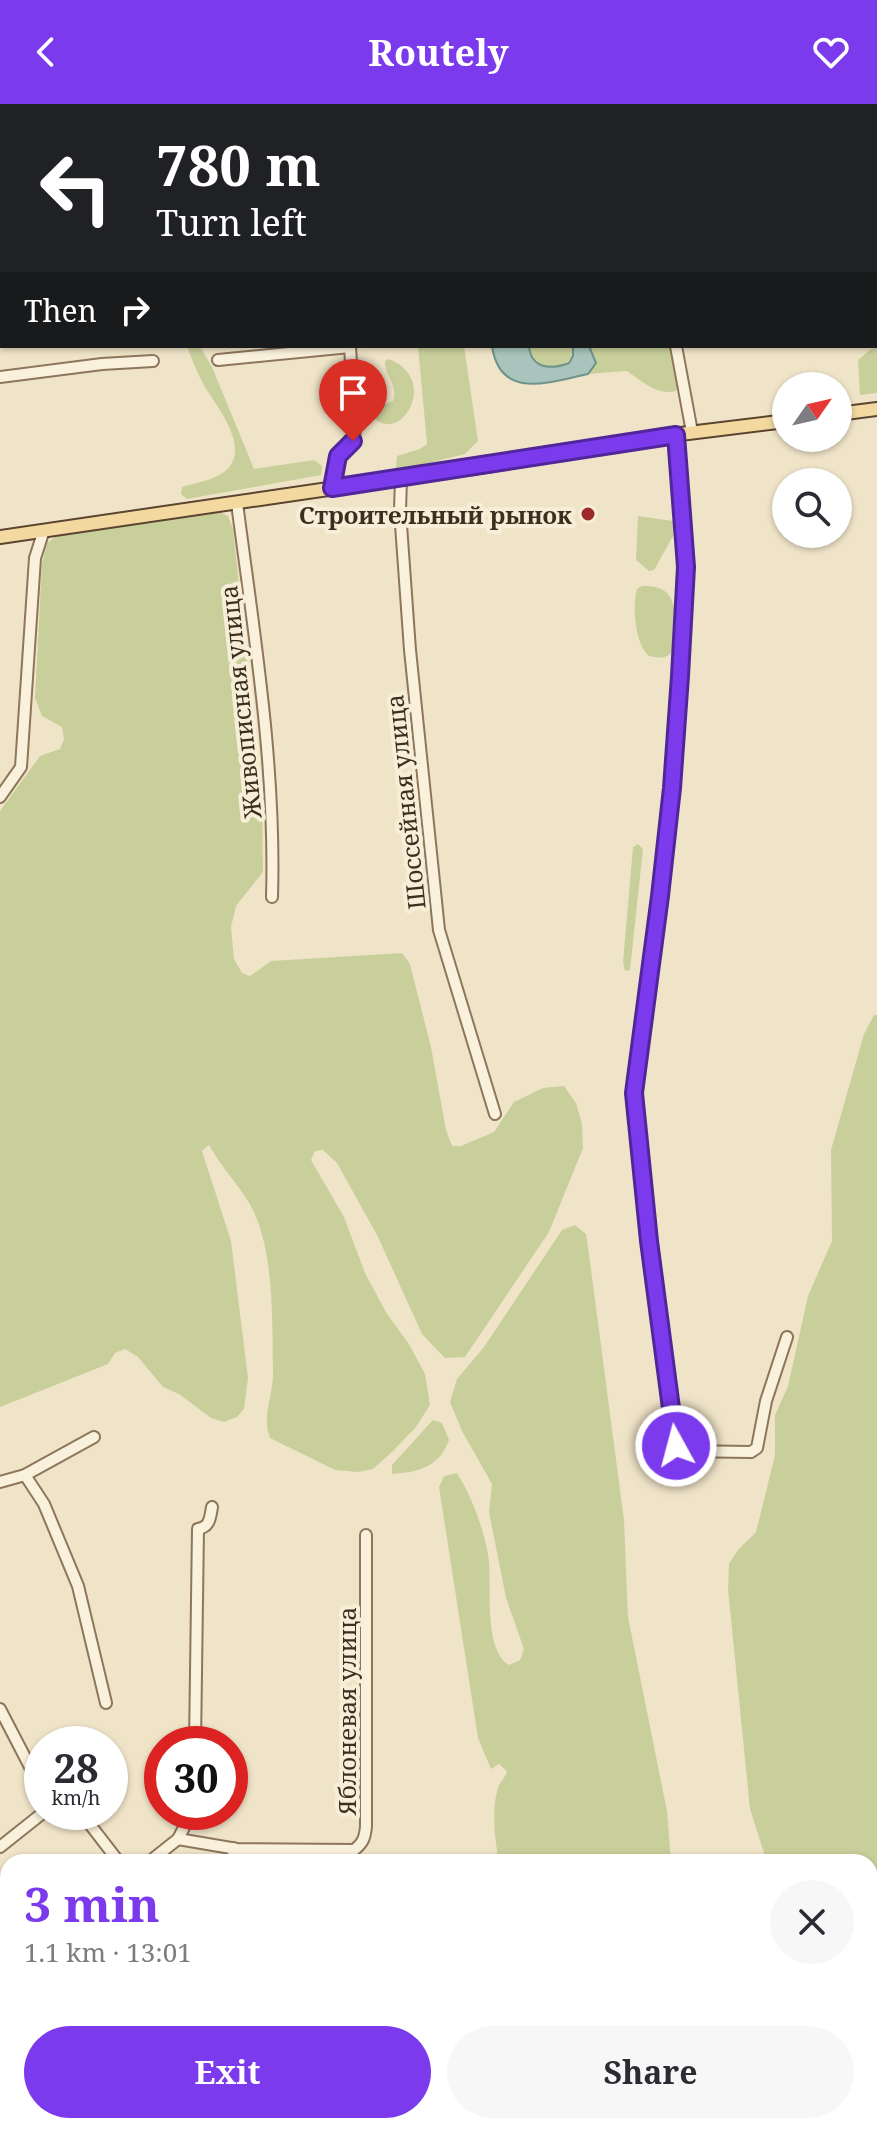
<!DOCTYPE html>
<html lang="en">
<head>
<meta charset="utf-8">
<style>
	body { margin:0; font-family:"Noto Serif",serif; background:#f7f7f7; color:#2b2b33; height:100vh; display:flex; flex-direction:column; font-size:30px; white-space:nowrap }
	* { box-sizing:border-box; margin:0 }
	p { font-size:26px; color:#7c7c81 }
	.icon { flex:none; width:44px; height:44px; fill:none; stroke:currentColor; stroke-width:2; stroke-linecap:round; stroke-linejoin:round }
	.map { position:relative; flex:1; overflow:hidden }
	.drawer { position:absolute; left:0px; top:1750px; width:878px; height:280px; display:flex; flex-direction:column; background:#fff; border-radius:24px 24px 0 0; box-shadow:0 2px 6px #0004 }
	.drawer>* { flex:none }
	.hud { position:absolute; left:0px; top:0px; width:878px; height:244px; box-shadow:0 2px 6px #0004; background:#202124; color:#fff; overflow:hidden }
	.needle { width:52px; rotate:56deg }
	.buttons { position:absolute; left:772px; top:268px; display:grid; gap:16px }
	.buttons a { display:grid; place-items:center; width:80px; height:80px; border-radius:50%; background:#fff; box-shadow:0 2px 6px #0004; font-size:40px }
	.speed { position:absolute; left:24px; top:1622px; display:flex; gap:16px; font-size:40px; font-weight:700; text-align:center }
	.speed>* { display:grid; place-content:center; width:104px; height:104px; border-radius:50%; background:#fff; box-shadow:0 2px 6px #0004; line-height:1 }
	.speed small { font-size:20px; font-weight:400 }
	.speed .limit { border:12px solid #d22; background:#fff; color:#111 }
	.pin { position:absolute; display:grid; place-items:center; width:68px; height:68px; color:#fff; margin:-82px -34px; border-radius:50% 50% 50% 0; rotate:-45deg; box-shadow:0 0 8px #0007 }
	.pin .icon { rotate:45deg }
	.me { position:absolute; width:88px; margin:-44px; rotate:353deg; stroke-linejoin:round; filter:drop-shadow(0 0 6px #0008) }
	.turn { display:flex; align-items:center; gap:28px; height:168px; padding:0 24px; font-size:36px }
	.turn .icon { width:104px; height:104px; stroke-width:2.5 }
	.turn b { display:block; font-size:56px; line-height:68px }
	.then { display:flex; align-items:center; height:76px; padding:0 24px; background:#0003; gap:16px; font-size:30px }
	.round { display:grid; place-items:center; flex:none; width:84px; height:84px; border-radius:42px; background:#f7f7f7 }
	.summary { display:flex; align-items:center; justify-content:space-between; height:136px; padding:0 24px }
	h1 { font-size:48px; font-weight:700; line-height:60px; color:#7c3aed }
	.action { display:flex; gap:16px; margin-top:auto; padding:16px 24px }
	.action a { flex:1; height:92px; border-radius:48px; background:#7c3aed; color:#fff; font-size:32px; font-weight:700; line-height:92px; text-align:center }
	.action a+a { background:#f7f7f7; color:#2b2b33 }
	header { display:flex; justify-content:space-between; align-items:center; height:104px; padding:0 24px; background:#7c3aed; color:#fff; font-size:36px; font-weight:700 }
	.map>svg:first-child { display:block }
</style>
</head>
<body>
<header><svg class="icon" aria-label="back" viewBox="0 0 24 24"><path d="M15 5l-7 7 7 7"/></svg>Routely<svg class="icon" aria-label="heart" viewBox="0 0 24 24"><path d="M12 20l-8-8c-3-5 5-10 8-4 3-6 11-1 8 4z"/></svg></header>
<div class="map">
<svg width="877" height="2030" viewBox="0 0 877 2030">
	<rect width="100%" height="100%" fill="#f0e4c8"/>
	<!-- green -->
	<g fill="#c9cf9b">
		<path d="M187 242H200L212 263 254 365 314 356 322 362 321 371 187 395 181 390 182 383C196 379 213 376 224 368 253 346 217 303 205 283 197 269 192 256 187 242Z"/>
		<polygon points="418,242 464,242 478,337 465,350 404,365 396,364 397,352 420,345 427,340"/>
		<path d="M529 242H573C573 263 558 263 540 263L533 256Z"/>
		<path d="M589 242H671L679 281 676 287C657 292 642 277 627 267L588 270 596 259Z"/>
		<polygon points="877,244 877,289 860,291 858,256 871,245"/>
		<path d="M389 255C441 276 400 342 373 313L380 302 393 297C399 281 384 271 385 257Z"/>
		<path d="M217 407 228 412 233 425 262 693 263 768 236 802 231 823 234 855 242 869 250 872 271 857 402 849 410 860 431 943 446 1026 452 1042H461L494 1028 514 998 543 984 564 982 576 999 582 1020 583 1044 549 1128 465 1253 445 1254 422 1230 378 1133 337 1059 323 1046 315 1047 311 1056 344 1113 365 1169 387 1210 409 1240 425 1270 430 1301 416 1323 393 1347 373 1365 358 1368 335 1366 270 1334C261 1311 274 1291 273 1267 272 1217 275 1141 248 1097 236 1078 220 1061 209 1041L202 1047 231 1137 248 1274 244 1305 237 1313 224 1318 211 1314 179 1290 163 1283 138 1253 125 1245 115 1249 108 1260 0 1303V707L40 652 60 645 64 635 62 623 42 612 35 594 42 459 47 439 59 430Z"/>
		<polygon points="638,412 673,417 673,432 654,466 649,467 636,456"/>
		<path d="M642 482C653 482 664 483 670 493 677 505 682 545 667 552 662 555 655 553 649 552 635 540 632 503 637 485Z"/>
		<polygon points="638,740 643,745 630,866 625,867 623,858 633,743"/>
		<polygon points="874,911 877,911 877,2030 796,2026 795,2022 870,2022 870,1758 756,1758 766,1755 750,1705 728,1485 729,1460 738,1446 756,1428 775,1351 775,1311 788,1282 808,1192 832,1137 831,1046 864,930"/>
		<path d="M575 1121 586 1130 589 1150 624 1416 628 1513 667 1707 671 1758H499C495 1737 491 1705 498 1684 500 1677 505 1675 507 1667L499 1660 491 1665 478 1634 439 1383 444 1372 457 1369C471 1391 483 1423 488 1450 493 1479 482 1544 509 1561L520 1556 524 1545 506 1494 489 1408 492 1380 462 1327 450 1298 457 1275 484 1243 562 1126Z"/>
		<path d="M433 1316 442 1319 449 1336C439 1363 419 1368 392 1370V1361Z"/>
		<polygon points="371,2022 714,2022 715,2030 372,2030"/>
	</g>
	<!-- water -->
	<path fill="#a9c4bc" stroke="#6f938a" stroke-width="2" d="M492 242H529C531 265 551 266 569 259L573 252V242H589L596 259 588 270C550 278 500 297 492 242Z"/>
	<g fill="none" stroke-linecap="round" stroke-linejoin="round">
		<!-- minor casing -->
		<g stroke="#8d765c" stroke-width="14">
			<g id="minor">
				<polyline points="326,0 327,2"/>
				<polyline points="635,0 635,2"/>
				<polyline points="0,132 2,131"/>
				<polyline points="676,242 692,328"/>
				<polyline points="218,256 350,243"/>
				<polyline points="0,273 102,260 153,257"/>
				<polyline points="676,331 686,463 680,572 672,684 660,792 634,989 649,1137 676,1342 680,1347 751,1348 757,1344 766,1297 787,1233"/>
				<polyline points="401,374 400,407 410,546 439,826 495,1010"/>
				<polyline points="332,384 338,352 353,337 355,327 350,242"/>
				<path d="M237 399C254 530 276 661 272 793"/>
				<polyline points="0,693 21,663 35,454 44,426"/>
				<polyline points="25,1371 44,1400 78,1482 106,1599"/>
				<polyline points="0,1378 25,1371 94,1333"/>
				<polyline points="0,1605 42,1686"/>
				<path d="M195 1640 198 1425C210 1423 210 1414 212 1403"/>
				<polyline points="73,1708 85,1714 119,1758"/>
				<path d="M178 1735 237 1745 354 1746C363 1739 365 1734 366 1722V1431"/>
				<polyline points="0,1743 44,1708"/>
				<polyline points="233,1744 234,1758"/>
				<polyline points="149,1758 178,1735 192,1708"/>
				<polyline points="245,2022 245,2030"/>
			</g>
		</g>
		<!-- major casing -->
		<g stroke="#5b4430" stroke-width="16">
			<g id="major">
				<polyline points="838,310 877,305"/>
				<polyline points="0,433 492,361 664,332 786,317"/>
				<polyline points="0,1885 8,1898"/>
				<polyline points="64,2022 67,2030"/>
			</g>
		</g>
		<!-- minor -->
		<use href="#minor" stroke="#faf1dc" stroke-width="10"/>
		<!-- major -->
		<use href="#major" stroke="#f3d9a0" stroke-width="12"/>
	</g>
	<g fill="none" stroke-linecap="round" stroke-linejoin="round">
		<!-- route casing -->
		<g stroke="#51269a" stroke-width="20">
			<polyline id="route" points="353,337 338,352 332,384 676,331 686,463 680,572 672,684 660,792 634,989 649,1137 676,1342"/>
		</g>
		<!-- route -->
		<use href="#route" stroke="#7c3aed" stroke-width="14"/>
	</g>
	<!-- markers -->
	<circle fill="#9e2a2b" stroke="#f7eed8" stroke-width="3" cx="588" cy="410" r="8"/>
	<g text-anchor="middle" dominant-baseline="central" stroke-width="8" stroke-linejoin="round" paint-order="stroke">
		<!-- poi labels -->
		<g font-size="24" font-weight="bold" fill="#3d2e20" stroke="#f7eed8" text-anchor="end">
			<text x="572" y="410">Строительный рынок</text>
		</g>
		<!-- street labels -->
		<g font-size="24" fill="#3d2e20" stroke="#f7eed8">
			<text transform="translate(240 598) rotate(-96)">Живописная улица</text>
			<text transform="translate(405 698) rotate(-96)">Шоссейная улица</text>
			<text transform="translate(346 1607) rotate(-90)">Яблоневая улица</text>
		</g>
	</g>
</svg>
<div class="buttons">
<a><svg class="needle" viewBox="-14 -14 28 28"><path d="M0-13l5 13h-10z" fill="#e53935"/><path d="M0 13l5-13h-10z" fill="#7c7c81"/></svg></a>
<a><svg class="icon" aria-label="search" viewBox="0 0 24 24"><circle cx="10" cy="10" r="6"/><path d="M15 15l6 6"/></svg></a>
</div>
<div class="speed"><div>28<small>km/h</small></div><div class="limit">30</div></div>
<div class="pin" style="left:353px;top:337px;background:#d93025"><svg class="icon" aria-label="arrive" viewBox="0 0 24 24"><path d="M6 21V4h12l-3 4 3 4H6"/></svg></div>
<svg class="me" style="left:676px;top:1342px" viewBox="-20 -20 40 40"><circle r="17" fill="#7c3aed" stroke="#fff" stroke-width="3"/><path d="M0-11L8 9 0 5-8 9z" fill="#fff"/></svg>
<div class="hud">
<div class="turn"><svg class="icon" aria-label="left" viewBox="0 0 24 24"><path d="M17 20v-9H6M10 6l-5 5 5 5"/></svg><div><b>780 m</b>Turn left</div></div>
<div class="then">Then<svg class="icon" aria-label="right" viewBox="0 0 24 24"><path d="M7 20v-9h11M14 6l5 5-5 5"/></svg></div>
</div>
<section class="drawer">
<div class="summary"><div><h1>3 min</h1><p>1.1 km · 13:01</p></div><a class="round"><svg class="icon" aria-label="close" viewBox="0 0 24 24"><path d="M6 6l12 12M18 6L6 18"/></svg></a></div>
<div class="action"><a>Exit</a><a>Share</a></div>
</section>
</div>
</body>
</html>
